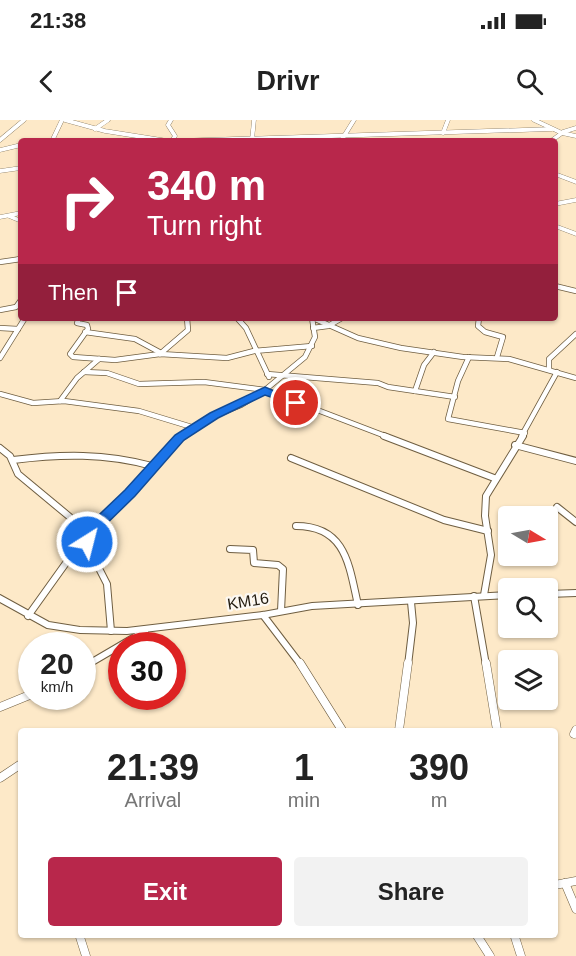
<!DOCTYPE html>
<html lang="en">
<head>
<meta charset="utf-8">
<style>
	body { margin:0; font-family:Arial,sans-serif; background:#f2f2f2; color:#222; height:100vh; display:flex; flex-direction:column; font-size:22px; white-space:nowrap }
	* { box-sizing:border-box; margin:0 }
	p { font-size:20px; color:#767676 }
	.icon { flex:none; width:33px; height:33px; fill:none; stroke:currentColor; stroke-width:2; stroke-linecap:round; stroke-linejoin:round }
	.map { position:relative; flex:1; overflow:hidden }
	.panel { position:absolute; left:18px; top:608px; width:540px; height:210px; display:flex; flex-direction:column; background:#fff; border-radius:6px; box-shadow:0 2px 4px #0004 }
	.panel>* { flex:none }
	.banner { position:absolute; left:18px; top:18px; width:540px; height:183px; border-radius:6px; box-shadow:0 2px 4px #0004; background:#b8274b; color:#fff; overflow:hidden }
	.needle { width:39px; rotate:100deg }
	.tools { position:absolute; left:498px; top:386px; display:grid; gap:12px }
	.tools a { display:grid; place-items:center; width:60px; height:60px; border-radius:6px; background:#fff; box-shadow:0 2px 4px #0004; font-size:30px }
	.speed { position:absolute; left:18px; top:512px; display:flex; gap:12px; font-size:30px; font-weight:700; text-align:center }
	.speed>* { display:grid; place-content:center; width:78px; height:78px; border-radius:50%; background:#fff; box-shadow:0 2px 4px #0004; line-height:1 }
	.speed small { font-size:15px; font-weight:400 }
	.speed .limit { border:9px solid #d22; background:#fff; color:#111 }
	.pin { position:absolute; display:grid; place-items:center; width:51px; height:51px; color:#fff; margin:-26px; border:3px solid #fff; border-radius:50%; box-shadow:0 2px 6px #0007 }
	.me { position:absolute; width:66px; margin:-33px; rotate:36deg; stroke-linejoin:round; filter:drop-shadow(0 0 4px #0008) }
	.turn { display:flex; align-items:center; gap:21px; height:126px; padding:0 30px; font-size:27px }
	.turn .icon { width:78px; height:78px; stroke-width:2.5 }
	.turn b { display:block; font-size:42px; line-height:51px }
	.then { display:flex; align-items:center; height:57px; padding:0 30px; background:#0003; gap:12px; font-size:22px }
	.eta { display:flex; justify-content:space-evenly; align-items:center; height:102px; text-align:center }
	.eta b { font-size:36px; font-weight:700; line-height:42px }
	.action { display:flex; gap:12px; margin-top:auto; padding:12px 30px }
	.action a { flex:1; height:69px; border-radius:6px; background:#b8274b; color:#fff; font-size:24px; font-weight:700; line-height:69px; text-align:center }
	.action a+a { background:#f2f2f2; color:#222 }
	.status { display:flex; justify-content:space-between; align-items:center; height:42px; padding:0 30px; background:#fff; direction:ltr }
	.status svg { height:16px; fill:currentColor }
	header { display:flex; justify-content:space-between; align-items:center; height:78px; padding:0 30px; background:#fff; font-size:27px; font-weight:700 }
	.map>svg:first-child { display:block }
</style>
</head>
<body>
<div class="status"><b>21:38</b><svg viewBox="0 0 49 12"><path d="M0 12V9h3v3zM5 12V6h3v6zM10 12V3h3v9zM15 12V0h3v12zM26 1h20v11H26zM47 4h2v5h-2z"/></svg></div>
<header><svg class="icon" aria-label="back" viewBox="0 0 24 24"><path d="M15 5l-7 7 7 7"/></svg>Drivr<svg class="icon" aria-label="search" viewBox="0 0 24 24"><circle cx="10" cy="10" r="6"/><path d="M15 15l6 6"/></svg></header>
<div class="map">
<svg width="576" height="836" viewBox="0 0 576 836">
	<rect width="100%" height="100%" fill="#fde9c8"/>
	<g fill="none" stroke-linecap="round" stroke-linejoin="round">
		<!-- street-far3 casing -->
		<g stroke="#6f5e41" stroke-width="4.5">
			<g id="street-far3">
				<polyline points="65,0 105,11 168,21"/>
				<polyline points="171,0 168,5 175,16 172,21"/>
				<polyline points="534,0 562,13 576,16"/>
				<polyline points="95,9 108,0"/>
				<polyline points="563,12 576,8"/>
				<polyline points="443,13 448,0"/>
				<polyline points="0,20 24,0"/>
				<polyline points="252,20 254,0"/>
				<polyline points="52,21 62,0"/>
				<polyline points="171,21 552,9"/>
				<polyline points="341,21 354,0"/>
				<polyline points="551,21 562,13"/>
				<polyline points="0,30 21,25"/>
				<polyline points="0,51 21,48"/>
				<polyline points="555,54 576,62"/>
				<polyline points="555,84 576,80"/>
				<polyline points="9,96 21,101"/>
				<polyline points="0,97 21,93"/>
				<polyline points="555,106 576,114"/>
				<polyline points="18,139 21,139"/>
			</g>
		</g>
		<!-- street-far2 casing -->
		<g stroke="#6f5e41" stroke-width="6">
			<g id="street-far2">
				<polyline points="0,142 21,139"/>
				<polyline points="555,166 576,171"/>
				<polyline points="0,190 16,187 21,180"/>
				<polyline points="79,198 77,203 87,205 88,209 70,234 73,237 115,240 160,234 227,238 254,231 312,226"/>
				<polyline points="237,198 246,208 269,257"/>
				<polyline points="313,198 358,218 401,228 463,237 509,239 576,258"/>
				<polyline points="479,198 478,206 485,212 503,217 497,237"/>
				<polyline points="0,208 18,209"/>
				<polyline points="313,208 328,206 342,198"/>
				<polyline points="85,212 135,219 161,233"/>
				<polyline points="160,234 188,210 187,198"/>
				<polyline points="469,237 458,261 448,299 525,313"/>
				<polyline points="0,238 25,198"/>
				<polyline points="549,250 549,239 576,214"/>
				<polyline points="84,252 107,253 139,264 204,262 265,270 388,317"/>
				<polyline points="267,254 378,263 388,267 455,277"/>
				<polyline points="415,271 424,245 434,232"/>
				<polyline points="0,274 33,283 64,281 139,291 195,308"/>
				<polyline points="60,281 77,258 99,239"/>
				<polyline points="182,317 214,296 241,285 265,270 305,237 315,217 312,198"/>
				<polyline points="521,317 557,252"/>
			</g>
		</g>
		<!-- street-far1 casing -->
		<g stroke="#6f5e41" stroke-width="8">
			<g id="street-far1">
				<polyline points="384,316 494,358"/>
				<polyline points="515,325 576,341"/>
				<polyline points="0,328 10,336 18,354 71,398 86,415 88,427 107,464 111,511"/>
				<polyline points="291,338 444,400 488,411"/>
				<path d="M13 340C61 334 105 333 152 346"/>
				<polyline points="557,387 576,402"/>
				<path d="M296 406C346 406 349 445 358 485"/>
				<polyline points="230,429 253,430 254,443 278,445 283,449 281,491"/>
				<polyline points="484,475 491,435 485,396 486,376 523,316"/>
				<polyline points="474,476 486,545"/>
				<polyline points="263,495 301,545"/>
				<polyline points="28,496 86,415 130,373 173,323 184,316"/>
				<polyline points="87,545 145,511"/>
				<polyline points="408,545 413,503 411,482"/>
			</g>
		</g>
		<!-- street casing -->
		<g stroke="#6f5e41" stroke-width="9">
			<g id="street">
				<polyline points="300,543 342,610"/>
				<polyline points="486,543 497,610"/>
				<polyline points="82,548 90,543"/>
				<polyline points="0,587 32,574"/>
				<polyline points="399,610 408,543"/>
				<polyline points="574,614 576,610"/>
				<polyline points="0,658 21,644"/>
				<polyline points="565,763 576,789"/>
				<polyline points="555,765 576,761"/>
				<polyline points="79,814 86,836"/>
				<polyline points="476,814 490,836"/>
				<polyline points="514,814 521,836"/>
			</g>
		</g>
		<!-- secondary casing -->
		<g stroke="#6f5e41" stroke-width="2">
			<g id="secondary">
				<polygon points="576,470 576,476 548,477 548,471"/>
				<polygon points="508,472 508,478 312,489 263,498 127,514 80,513 47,508 0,482 0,475 49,502 80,507 127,508 263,492 312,483"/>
			</g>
		</g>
		<!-- street-far3 -->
		<use href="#street-far3" stroke="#fff" stroke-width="4"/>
		<!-- street-far2 -->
		<use href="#street-far2" stroke="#fff" stroke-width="4.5"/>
		<!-- street-far1 -->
		<use href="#street-far1" stroke="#fff" stroke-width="6"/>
		<!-- street -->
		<use href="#street" stroke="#fff" stroke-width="8"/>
		<!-- secondary -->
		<use href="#secondary" fill="#fff" fill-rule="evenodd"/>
	</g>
	<!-- route -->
	<polygon fill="#1a73e8" stroke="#114b97" stroke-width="1.5" points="265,267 302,283 296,286 265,275 218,298 184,320 135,376 93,417 91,425 82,425 81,412 125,370 175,315 210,293"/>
	<g text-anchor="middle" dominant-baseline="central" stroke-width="4.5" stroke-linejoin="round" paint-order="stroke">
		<!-- street labels -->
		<g font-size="16" fill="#221b0f" stroke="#fcf8f2">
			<text transform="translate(248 481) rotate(-9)">KM16</text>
		</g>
	</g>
</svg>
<div class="tools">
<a><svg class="needle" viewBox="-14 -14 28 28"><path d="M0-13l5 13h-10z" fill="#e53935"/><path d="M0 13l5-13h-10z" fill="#767676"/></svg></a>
<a><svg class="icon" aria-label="search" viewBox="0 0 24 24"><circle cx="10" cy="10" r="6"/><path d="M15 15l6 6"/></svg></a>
<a><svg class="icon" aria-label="layers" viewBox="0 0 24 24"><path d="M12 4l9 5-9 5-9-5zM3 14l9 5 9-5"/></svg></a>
</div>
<div class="speed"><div>20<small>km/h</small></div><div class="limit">30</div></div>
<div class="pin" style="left:296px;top:283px;background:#d93025"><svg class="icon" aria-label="arrive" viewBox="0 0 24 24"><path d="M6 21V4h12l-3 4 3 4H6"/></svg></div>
<svg class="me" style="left:87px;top:422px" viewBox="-20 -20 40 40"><circle r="17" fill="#1a73e8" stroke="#fff" stroke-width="3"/><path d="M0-11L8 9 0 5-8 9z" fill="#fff"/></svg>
<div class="banner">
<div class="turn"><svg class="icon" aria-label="right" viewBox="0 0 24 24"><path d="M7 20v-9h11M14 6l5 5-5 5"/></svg><div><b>340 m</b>Turn right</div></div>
<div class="then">Then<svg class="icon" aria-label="arrive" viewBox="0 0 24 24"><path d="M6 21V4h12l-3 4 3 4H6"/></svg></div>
</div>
<section class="panel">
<div class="eta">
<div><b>21:39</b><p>Arrival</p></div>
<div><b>1</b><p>min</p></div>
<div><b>390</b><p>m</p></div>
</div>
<div class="action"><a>Exit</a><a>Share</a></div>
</section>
</div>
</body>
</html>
